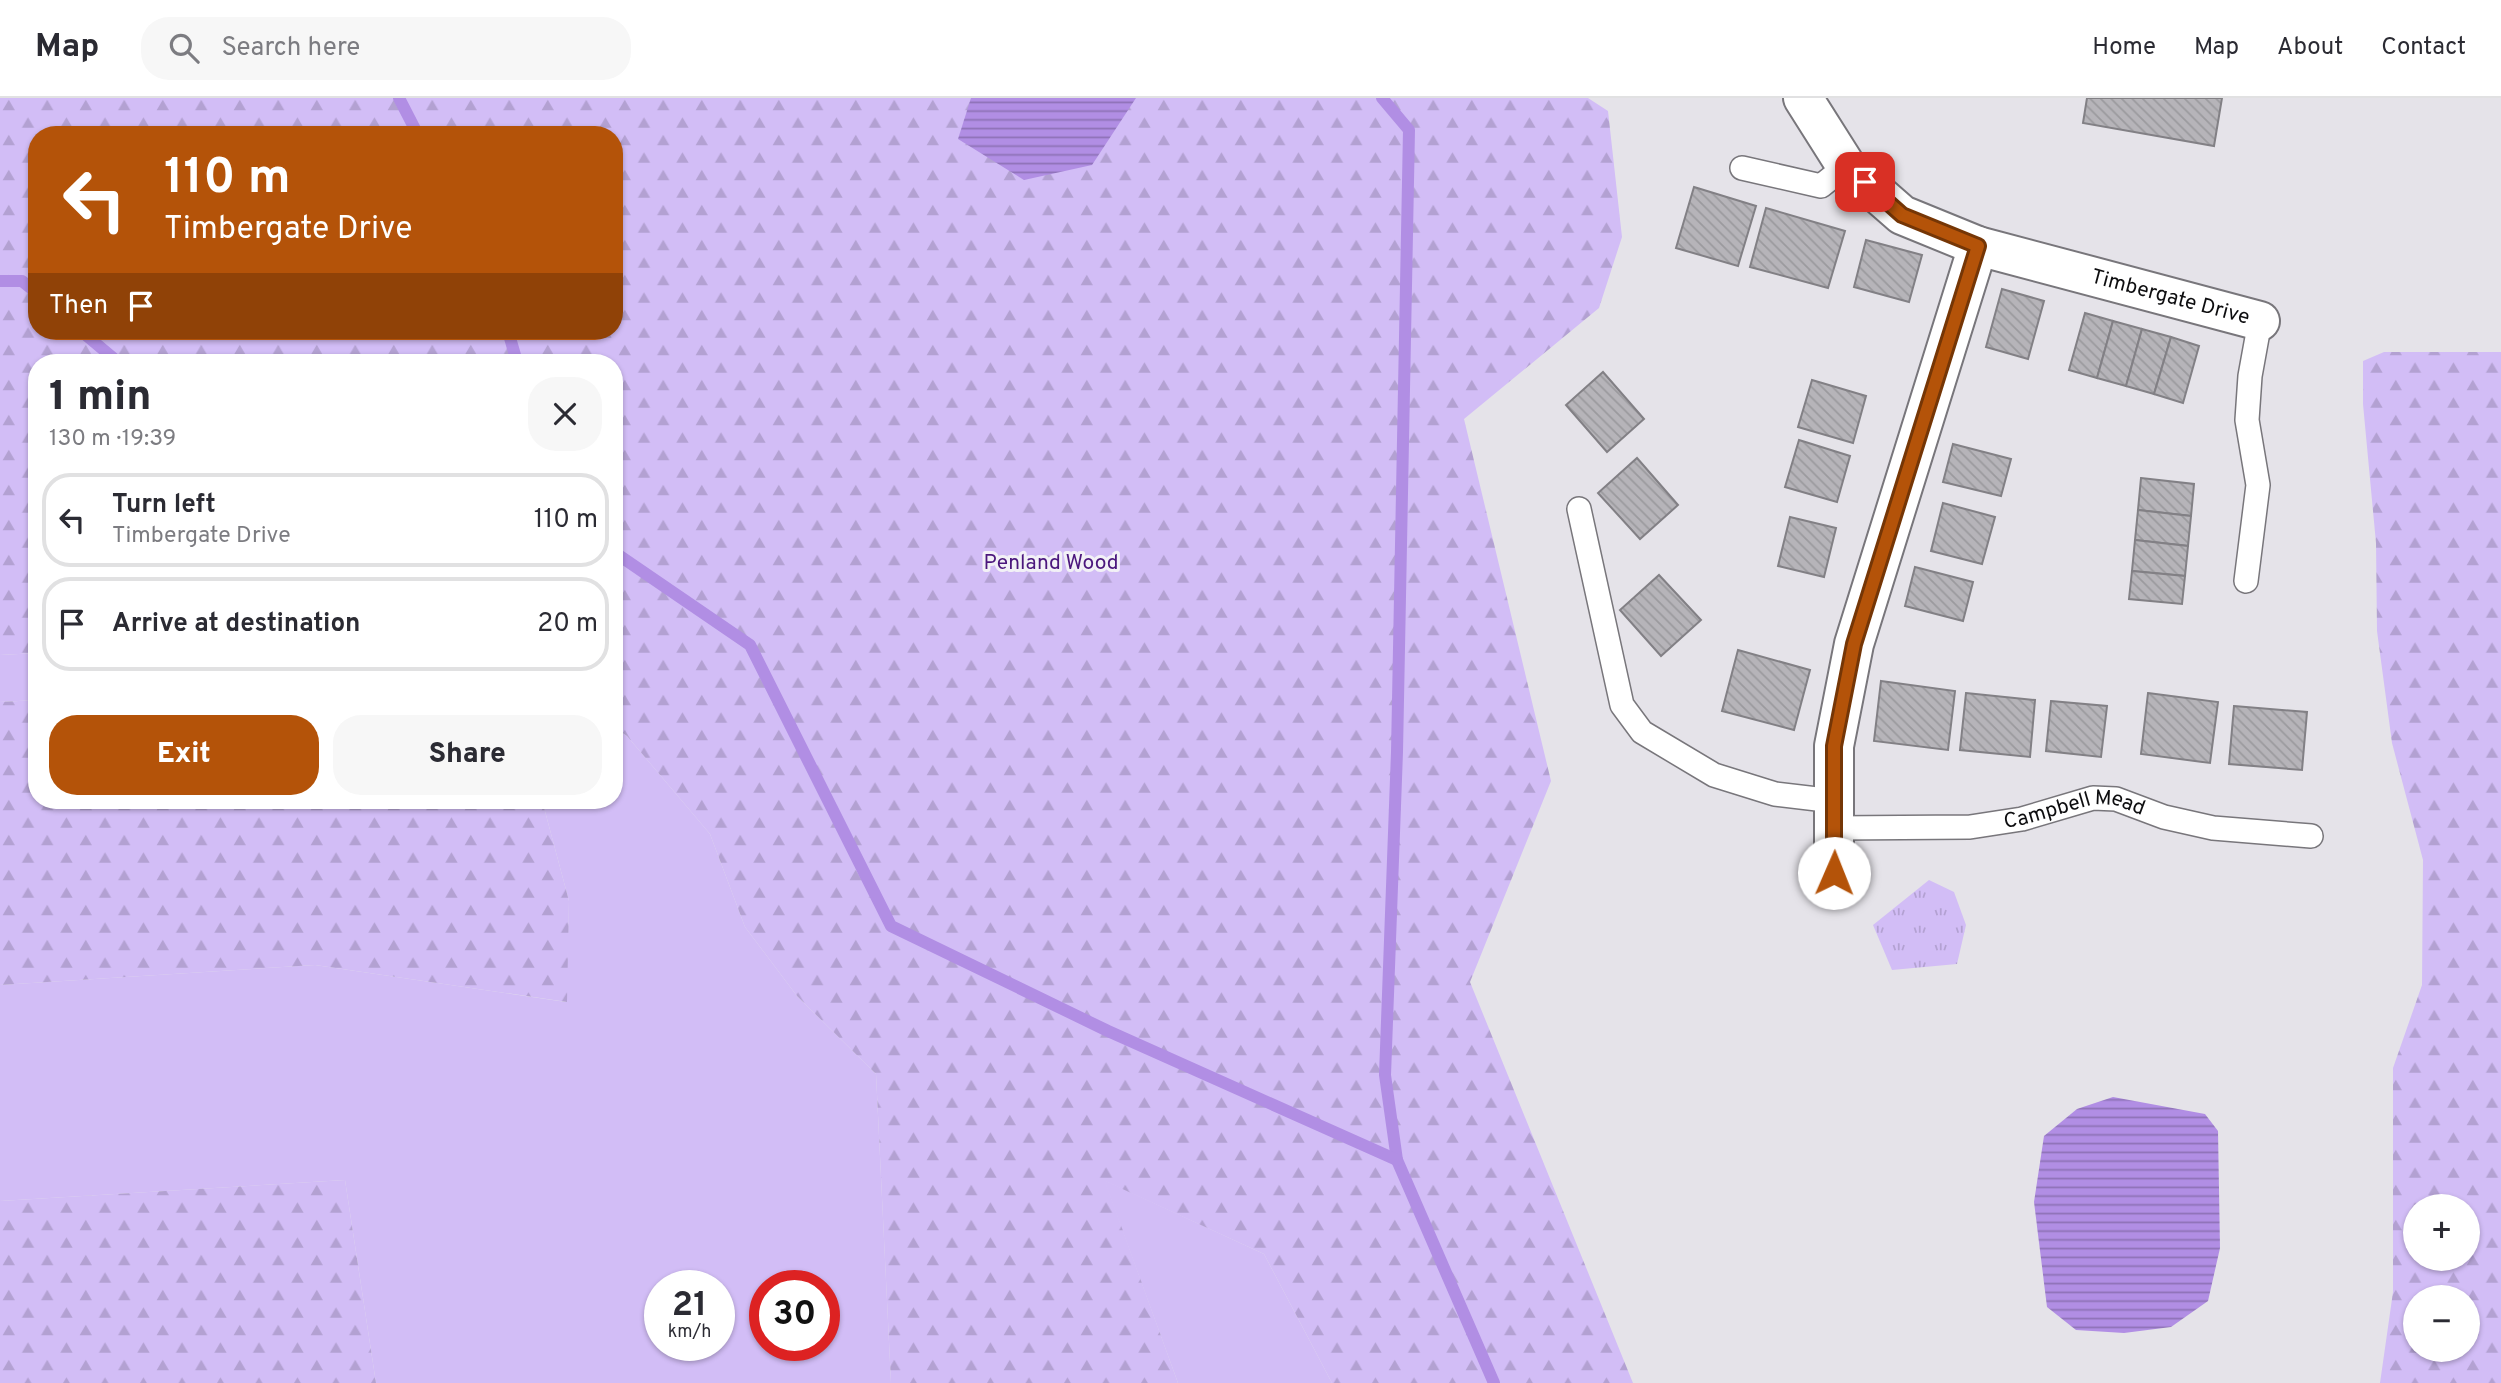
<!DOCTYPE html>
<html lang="en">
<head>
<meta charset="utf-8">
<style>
	body { margin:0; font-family:Overpass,sans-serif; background:#f7f7f7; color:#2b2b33; height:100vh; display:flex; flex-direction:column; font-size:26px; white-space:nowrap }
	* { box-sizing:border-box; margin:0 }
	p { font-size:23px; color:#7c7c81 }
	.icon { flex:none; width:38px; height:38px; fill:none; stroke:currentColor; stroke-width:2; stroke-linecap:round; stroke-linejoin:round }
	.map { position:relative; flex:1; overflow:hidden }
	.panel { position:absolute; left:28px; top:256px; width:595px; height:455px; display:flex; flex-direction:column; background:#fff; border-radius:28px; box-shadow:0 2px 5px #0004 }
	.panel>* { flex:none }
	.banner { position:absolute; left:28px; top:28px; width:595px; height:214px; border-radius:28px; box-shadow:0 2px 5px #0004; background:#b45309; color:#fff; overflow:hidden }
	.buttons { position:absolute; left:2403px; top:1096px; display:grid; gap:14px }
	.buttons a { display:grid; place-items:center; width:77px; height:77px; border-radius:50%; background:#fff; box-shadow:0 2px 5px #0004; font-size:35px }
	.speed { position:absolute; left:644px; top:1172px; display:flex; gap:14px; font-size:35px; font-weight:700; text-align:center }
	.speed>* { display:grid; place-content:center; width:91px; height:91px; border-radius:50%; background:#fff; box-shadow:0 2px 5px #0004; line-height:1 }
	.speed small { font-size:18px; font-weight:400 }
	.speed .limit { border:10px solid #d22; background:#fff; color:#111 }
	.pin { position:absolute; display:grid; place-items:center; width:60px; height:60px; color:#fff; margin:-30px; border-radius:14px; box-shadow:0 4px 10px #0006 }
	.me { position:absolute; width:77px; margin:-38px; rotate:1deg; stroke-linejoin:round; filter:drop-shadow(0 0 5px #0008) }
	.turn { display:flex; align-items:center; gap:24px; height:147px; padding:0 21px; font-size:32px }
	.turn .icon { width:91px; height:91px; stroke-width:2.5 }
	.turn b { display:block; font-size:49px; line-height:60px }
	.then { display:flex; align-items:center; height:66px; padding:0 21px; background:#0003; gap:14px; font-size:26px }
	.round { display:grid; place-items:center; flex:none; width:74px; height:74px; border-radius:28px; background:#f7f7f7 }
	.summary { display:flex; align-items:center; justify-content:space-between; height:119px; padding:0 21px }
	h1 { font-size:42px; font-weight:800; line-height:52px }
	.cta { display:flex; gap:14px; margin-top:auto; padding:14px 21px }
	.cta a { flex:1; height:80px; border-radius:28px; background:#b45309; color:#fff; font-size:28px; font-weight:800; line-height:80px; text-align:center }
	.cta a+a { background:#f7f7f7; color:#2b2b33 }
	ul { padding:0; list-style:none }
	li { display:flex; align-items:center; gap:21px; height:94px; margin:0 14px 10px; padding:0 7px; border:4px solid #e1e1e2; border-radius:28px }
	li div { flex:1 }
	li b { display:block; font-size:26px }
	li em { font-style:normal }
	header { display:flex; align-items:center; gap:42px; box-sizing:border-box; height:98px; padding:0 35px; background:#fff; border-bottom:2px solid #e1e1e2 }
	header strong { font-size:33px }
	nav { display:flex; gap:38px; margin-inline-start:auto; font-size:24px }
	.search { width:490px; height:63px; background:#f7f7f7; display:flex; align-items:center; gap:18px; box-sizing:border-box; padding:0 24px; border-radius:28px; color:#7c7c81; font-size:26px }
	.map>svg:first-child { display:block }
</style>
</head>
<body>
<header>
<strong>Map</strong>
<div class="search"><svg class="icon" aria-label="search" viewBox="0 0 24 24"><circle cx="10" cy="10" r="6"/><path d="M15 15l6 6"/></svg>Search here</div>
<nav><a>Home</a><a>Map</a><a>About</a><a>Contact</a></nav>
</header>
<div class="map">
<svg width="2501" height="1285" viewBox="0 0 2501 1285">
	<defs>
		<pattern id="forest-firs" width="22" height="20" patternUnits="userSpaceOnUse" patternTransform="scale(1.75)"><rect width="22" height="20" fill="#d2bdf6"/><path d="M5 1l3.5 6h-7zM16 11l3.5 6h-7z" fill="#b3a1d2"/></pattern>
		<pattern id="park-tufts" width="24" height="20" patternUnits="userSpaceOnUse" patternTransform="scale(1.75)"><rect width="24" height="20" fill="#d2bdf6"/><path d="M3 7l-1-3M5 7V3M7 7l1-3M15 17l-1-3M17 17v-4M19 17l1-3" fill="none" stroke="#b3a1d2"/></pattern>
		<pattern id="water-rules" width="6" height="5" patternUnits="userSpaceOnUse" patternTransform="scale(1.75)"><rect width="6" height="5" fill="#b18ee4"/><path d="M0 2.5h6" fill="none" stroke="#8e72b7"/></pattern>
		<pattern id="building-back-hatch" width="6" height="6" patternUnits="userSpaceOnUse" patternTransform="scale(1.75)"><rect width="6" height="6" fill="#b6b4b9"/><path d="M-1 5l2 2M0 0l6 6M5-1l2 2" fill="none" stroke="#9b9a9e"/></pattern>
	</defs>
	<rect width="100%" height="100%" fill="#e5e3e9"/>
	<!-- grass -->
	<g fill="#d2bdf6" fill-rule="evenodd">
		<polygon points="37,555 37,602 0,604 0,557"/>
		<path d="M614 629 627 638 710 736 745 829 797 898 876 976 891 1285H376L345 1082 0 1103V887L315 867 566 904 569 803 542 702H614ZM660 1188H719V1248H660ZM765 1188H824V1248H765Z"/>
		<polygon points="1104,1082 1264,1156 1332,1285 1178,1285"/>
	</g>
	<!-- forest -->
	<g fill="url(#forest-firs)" fill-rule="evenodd">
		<path d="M0 0H1588L1608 13 1622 139 1599 210 1464 321 1551 683 1470 884 1633 1285H1332L1264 1156 1105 1083 1178 1285H891L876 976 797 898 745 829 710 736 627 638 614 629V264H37V555L0 557ZM37 37H614V233H37Z"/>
		<path d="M2384 254H2501V1285H2380L2393 1194V970L2422 887 2423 762 2392 645 2377 533 2376 445 2363 306V263ZM2415 1108H2468V1160H2415ZM2415 1199H2468V1251H2415Z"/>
		<polygon points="37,602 37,702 542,702 569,803 567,904 315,867 0,887 0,604"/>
		<polygon points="345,1082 376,1285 0,1285 0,1103"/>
	</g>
	<!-- park -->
	<polygon fill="url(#park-tufts)" points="1929,782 1954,794 1966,827 1957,866 1892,872 1873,827"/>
	<!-- water -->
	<g fill="url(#water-rules)">
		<polygon points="971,0 1136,0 1092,67 1024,82 958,41"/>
		<polygon points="2113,999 2205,1016 2218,1033 2220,1150 2208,1203 2171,1229 2124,1235 2076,1232 2047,1209 2034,1104 2044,1038 2077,1011"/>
	</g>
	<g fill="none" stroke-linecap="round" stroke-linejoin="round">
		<!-- stream -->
		<g stroke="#b18ee4" stroke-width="12">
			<polyline points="399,0 418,37"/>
			<polyline points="1382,0 1409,32 1397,654 1385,977 1397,1062 1494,1285"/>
			<polyline points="0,183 22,183 37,195"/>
			<polyline points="81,233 118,264"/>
			<polyline points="508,233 517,264"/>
			<polyline points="614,454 750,547 891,828 1108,933 1397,1062"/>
		</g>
	</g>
	<!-- building -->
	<g fill="url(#building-back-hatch)" stroke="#828085" stroke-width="2">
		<polygon points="2087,0 2222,0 2214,48 2083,25"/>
		<polygon points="1694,89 1756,108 1738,168 1676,150"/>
		<polygon points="1766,110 1845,133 1828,190 1750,169"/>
		<polygon points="1866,142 1922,157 1909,204 1854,189"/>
		<polygon points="2002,191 2044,203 2028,261 1986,249"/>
		<polygon points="2085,215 2113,223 2097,280 2069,272"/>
		<polygon points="2113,223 2142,231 2126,288 2097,280"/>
		<polygon points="2142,231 2171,239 2154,296 2126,288"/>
		<polygon points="2171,239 2199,248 2183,305 2154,296"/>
		<polygon points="1603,274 1644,321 1607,354 1566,307"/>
		<polygon points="1812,282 1866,298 1853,345 1798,329"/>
		<polygon points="1799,342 1850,358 1837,404 1785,389"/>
		<polygon points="1953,346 2011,361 2001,398 1943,384"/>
		<polygon points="1637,360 1678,407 1640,441 1598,395"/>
		<polygon points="2141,380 2194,386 2191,418 2138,412"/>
		<polygon points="1943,405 1995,419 1982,466 1931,453"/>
		<polygon points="2138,412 2191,418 2188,448 2135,442"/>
		<polygon points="1790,419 1836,430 1824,479 1778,468"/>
		<polygon points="2135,442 2188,448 2185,478 2132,473"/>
		<polygon points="1915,469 1973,484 1963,523 1905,508"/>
		<polygon points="2132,473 2185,478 2182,506 2129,501"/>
		<polygon points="1659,477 1701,522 1661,558 1620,512"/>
		<polygon points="1738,552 1810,572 1794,632 1722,613"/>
		<polygon points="1881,583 1955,593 1948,652 1874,643"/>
		<polygon points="1966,595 2035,602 2030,659 1960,652"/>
		<polygon points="2148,595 2218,604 2210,665 2141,656"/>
		<polygon points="2051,603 2107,608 2101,659 2046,653"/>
		<polygon points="2234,608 2307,614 2302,672 2229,666"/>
	</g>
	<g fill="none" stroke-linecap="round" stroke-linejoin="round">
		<!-- service casing -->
		<g stroke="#78767b" stroke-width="26">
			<g id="service">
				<polyline points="1742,70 1821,88 1846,68"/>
				<polyline points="1579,411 1622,607 1642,634 1714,677 1775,696 1834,703"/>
				<polyline points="2246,483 2258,387 2247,322 2250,278 2260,223"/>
				<path id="s1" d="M1834 730 1970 729 2022 721 2093 700 2116 701 2164 719 2213 730 2311 738"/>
			</g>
		</g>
		<!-- minor casing -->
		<g stroke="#78767b" stroke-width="42">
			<g id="minor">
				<path id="s2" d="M1803 0 1846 68 1902 117 1978 148 2260 223"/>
				<polyline points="1834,775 1834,648 1854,546 1978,148"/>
			</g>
		</g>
		<!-- service -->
		<use href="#service" stroke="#fff" stroke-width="23"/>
		<!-- minor -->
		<use href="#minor" stroke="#fff" stroke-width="38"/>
	</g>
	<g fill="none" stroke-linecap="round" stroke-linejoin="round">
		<!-- route casing -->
		<g stroke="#753606" stroke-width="18">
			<polyline id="route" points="1834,775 1834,648 1854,546 1978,148 1902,117 1865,84"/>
		</g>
		<!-- route -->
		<use href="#route" stroke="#b45309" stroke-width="12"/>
	</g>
	<g text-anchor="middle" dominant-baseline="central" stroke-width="6" stroke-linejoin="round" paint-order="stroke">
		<!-- street labels -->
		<g font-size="21" fill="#0d0d0f" stroke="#f2f1f6">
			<text stroke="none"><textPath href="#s2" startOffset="436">Timbergate Drive</textPath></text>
			<text stroke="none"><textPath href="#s1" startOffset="243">Campbell Mead</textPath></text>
		</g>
		<!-- park labels -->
		<g font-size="21" fill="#4b177d" stroke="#f2f1f6">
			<text x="1051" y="465">Penland Wood</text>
		</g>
	</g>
</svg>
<div class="buttons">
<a>+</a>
<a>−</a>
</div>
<div class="speed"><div>21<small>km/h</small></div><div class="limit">30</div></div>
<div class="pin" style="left:1865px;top:84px;background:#d93025"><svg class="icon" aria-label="arrive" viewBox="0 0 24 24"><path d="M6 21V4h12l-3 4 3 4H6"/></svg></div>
<svg class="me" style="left:1834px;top:775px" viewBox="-20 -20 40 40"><circle r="19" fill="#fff"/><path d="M0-13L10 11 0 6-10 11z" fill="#b45309"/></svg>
<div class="banner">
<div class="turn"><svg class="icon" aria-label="left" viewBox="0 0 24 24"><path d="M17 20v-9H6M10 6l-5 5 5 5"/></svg><div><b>110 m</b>Timbergate Drive</div></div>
<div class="then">Then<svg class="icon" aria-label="arrive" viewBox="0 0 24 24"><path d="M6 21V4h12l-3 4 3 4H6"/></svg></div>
</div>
<section class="panel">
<div class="summary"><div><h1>1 min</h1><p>130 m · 19:39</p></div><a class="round"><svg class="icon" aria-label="close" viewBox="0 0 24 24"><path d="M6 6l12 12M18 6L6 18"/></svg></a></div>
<ul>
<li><svg class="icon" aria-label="left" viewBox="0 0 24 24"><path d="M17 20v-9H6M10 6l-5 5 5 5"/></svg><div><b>Turn left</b><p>Timbergate Drive</p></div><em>110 m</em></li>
<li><svg class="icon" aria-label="arrive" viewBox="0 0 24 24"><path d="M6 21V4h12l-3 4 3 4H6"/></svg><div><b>Arrive at destination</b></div><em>20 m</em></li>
</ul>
<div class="cta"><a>Exit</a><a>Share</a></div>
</section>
</div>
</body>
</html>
